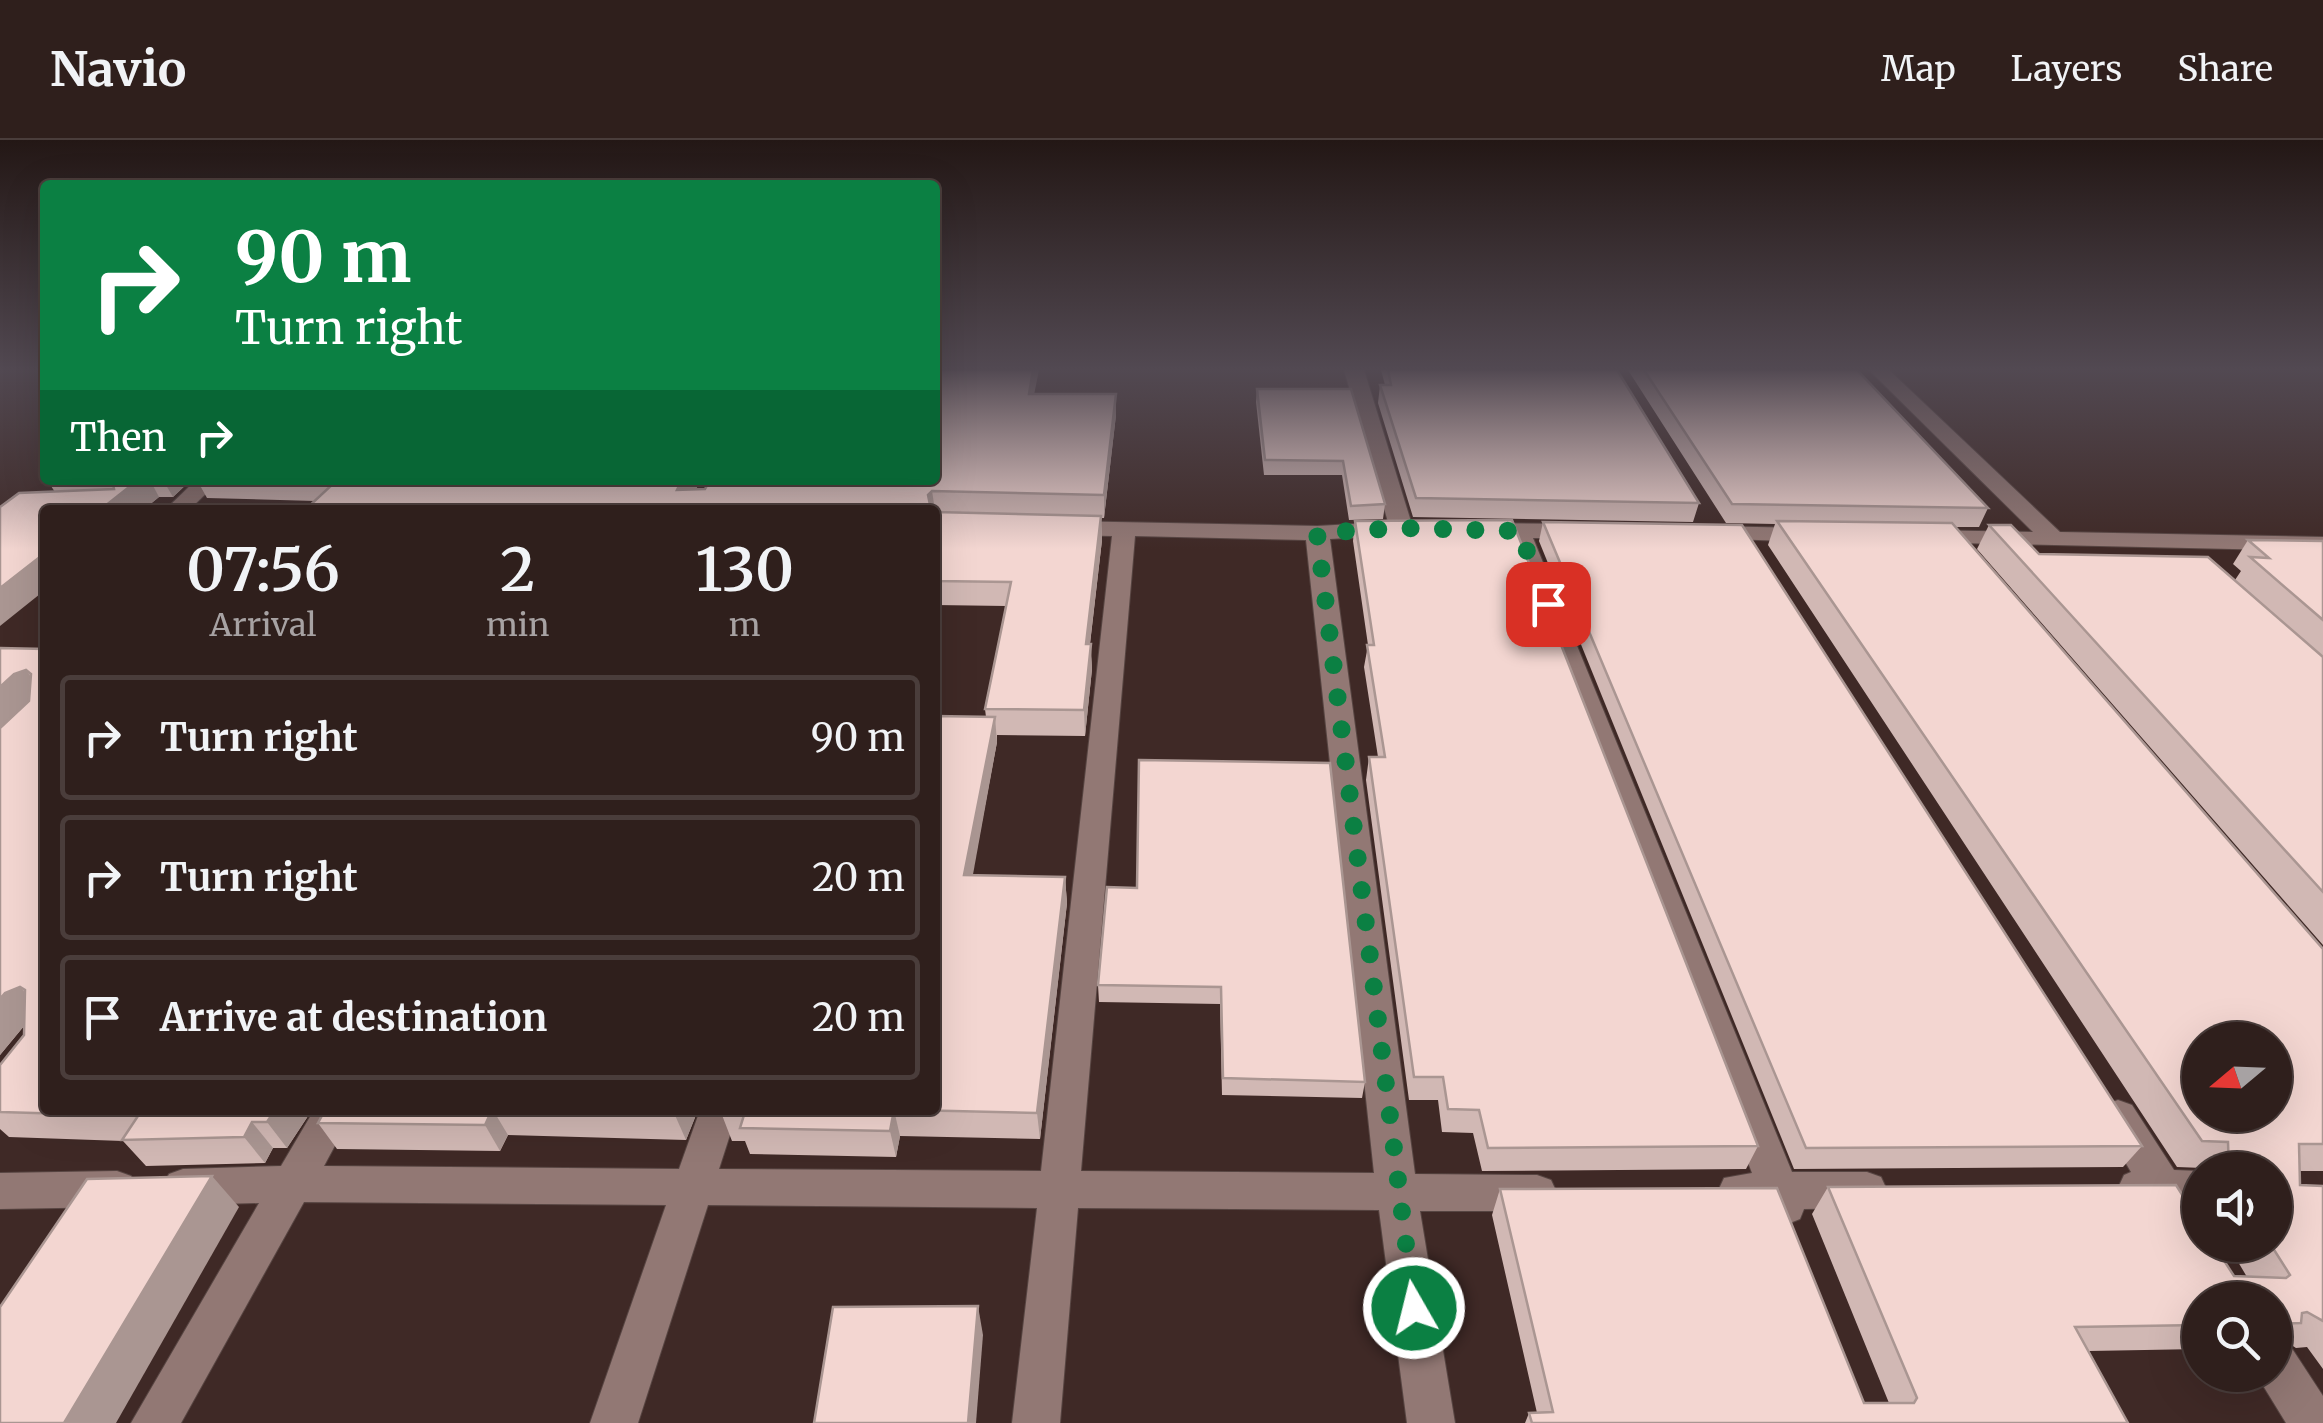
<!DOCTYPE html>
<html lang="en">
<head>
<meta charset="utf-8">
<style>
	body { margin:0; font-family:Merriweather,serif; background:#3b2c29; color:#f1f3f6; height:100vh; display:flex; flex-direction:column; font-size:38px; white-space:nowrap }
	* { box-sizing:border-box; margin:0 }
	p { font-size:32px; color:#a7a2a3 }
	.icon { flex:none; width:55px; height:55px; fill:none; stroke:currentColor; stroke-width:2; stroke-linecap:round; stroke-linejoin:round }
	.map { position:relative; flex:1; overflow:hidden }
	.details { position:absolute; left:40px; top:365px; width:900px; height:610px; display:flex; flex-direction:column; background:#2f1f1c; border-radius:10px; box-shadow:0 10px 40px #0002,0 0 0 2px #4a3d3b }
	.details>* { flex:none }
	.top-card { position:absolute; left:40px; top:40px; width:900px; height:305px; border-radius:10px; box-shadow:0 10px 40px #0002,0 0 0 2px #4a3d3b; background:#0b8043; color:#fff; overflow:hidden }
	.needle { width:65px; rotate:251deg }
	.buttons { position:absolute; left:2182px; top:882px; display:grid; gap:20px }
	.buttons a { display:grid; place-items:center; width:110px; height:110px; border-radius:50%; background:#2f1f1c; box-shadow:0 10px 40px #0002,0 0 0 2px #4a3d3b; font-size:50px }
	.pin { position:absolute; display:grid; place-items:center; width:85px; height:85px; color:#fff; margin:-42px; border-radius:20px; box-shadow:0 5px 15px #0006 }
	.me { position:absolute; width:110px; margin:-55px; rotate:352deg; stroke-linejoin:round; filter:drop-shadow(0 0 8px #0008) }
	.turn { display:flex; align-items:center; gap:35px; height:210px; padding:0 30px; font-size:45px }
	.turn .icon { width:130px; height:130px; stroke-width:2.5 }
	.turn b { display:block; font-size:70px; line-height:85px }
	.then { display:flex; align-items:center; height:95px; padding:0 30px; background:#0003; gap:20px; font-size:38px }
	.eta { display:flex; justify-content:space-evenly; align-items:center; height:170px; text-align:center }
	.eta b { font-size:60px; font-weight:600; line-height:70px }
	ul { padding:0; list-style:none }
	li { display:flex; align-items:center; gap:30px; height:125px; margin:0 20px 15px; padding:0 10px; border:5px solid #4a3d3b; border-radius:10px }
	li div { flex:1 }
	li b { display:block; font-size:38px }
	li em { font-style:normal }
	header { display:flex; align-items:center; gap:60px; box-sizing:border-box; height:140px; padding:0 50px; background:#2f1f1c; border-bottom:2px solid #4a3d3b }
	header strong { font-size:48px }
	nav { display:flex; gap:55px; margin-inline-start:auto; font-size:35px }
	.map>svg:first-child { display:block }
</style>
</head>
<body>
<header>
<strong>Navio</strong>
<nav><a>Map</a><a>Layers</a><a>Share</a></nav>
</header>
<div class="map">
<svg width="2323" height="1283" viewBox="0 0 2323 1283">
	<rect width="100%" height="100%" fill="#3f2926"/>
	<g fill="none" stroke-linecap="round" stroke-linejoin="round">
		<!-- minor casing -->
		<g stroke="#574542" stroke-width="2">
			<g id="minor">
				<path d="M1344 230H1364L1413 388 1401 395 1330 399 1415 1034 1537 1035 1551 1040 1557 1053 1551 1066 1537 1071H1420L1455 1283H1407L1379 1070 1078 1068 1060 1283H1012L1037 1068 708 1065 638 1283H590L666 1065 304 1062 181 1283H131L259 1063 183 1065 169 1060 163 1047 169 1034 183 1029 281 1026 314 970H354L324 1026 679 1029 700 970H738L719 1029 1041 1031 1112 396 1063 395 1051 388 1063 381 1317 386 1388 382ZM1135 396 1306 400 1374 1033 1081 1031Z"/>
				<polygon points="1869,230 1889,230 2060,392 2323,397 2323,411 1915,402 1911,397 1915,392 1923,390 2033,392"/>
				<polygon points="196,340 220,340 189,370 165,370"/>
				<polygon points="1478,383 1582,384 1594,391 1582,398 1533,398 1792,1032 1867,1032 1881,1037 1887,1050 1881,1063 1867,1068 1804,1069 1800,1079 1785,1085 1770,1079 1766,1069 1738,1069 1724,1064 1718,1051 1724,1038 1752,1033 1510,397 1470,395 1466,390 1470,385"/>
				<polygon points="1708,386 1812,388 1824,395 1812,402 1700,398 1696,393 1700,388"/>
				<polygon points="2118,960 2132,965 2174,1030 2200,1031 2200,1067 2189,1067 2186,1074 2171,1080 2156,1074 2152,1066 2124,1061 2118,1048 2124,1035 2131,1032 2099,977 2104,965"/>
				<polygon points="117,1031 131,1036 137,1049 131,1062 117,1067 0,1069 0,1033"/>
				<polygon points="2275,1200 2291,1207 2323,1256 2323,1283 2286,1283 2259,1239 2257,1235 2275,1235"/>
			</g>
		</g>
		<!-- minor -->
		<use href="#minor" fill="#927874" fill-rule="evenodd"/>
	</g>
	<!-- wall -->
	<g fill="#d1b8b4">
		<polygon points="1381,230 1617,230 1699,363 1693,382 1413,377 1378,263 1380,245 1385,245"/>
		<polygon points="1628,230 1857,230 1988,368 1979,387 1955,387 2323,809 2323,1031 2300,1031 2300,1045 2323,1046 2323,1229 2307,1207 2296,1208 2282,1199 2275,1205 2275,1160 2200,1160 2200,1209 2089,1211 2128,1283 1525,1283 1529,1273 1537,1273 1492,1075 1500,1049 1864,1263 1889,1263 1812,1074 1828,1047 2234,1136 2247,1137 2228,1105 2275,1105 2275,1030 2203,1030 2203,1028 2177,1027 1768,405 1775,384 1726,383"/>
		<polygon points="1257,249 1351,249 1385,364 1383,379 1349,380 1342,335 1264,335 1256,262"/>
		<polygon points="1034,254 1116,254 1116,275 1104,378 1101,378 1102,400 1090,504 1092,529 1085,596 997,595 997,602 972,735 1065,737 1067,763 1040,999 900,996 896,1017 750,1014 745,1001 732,1001 722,975 724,970 935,970 986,577 985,569 1006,466 935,465 935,370 305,370 315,361 207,358 197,340 701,340 696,349 705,349"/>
		<polygon points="47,340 191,340 173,357 159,357 143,370 45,370 55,352"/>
		<polygon points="1355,381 1758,1006 1746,1029 1482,1031 1473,993 1442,992 1438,960 1409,960 1366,640 1369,617 1378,617 1364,527 1368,505 1353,401"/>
		<polygon points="1543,382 2142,1006 2123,1027 1794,1029 1539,401"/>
		<polygon points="1989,385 2039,414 2235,440 2241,431 2233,424 2248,400 2323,401 2323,805 1977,409"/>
		<polygon points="0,508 45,509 45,970 312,970 287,1008 273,1008 265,1023 146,1026 123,1001 9,997 0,989 0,925 24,895 24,886 0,915"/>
		<polygon points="1107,747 1365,942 1362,958 1222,955 1220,864 1099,862 1098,845"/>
		<polygon points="325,970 698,970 686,1000 508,995 500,1011 337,1009 318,983"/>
	</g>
	<!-- shaded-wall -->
	<g fill="#aa9692">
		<polygon points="1033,230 1039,230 1030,275 1029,254"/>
		<polygon points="1116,254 1116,275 1104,378 1104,355"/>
		<polygon points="138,340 150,340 159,357 143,370 100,370"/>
		<polygon points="163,340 191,340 173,357"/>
		<polygon points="682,340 701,340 685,370 677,350"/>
		<polygon points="932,351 935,370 930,370 928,355"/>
		<polygon points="1101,376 1102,400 1087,529 1086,504"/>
		<polygon points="45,413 45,450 0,486 0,448"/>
		<polygon points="1091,504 1092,529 1085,596 1084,570"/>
		<polygon points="26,530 44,555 0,590 0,547 14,534"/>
		<polygon points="995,577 997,602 968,762 964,735"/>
		<polygon points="1065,737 1067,763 1040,999 1037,973"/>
		<polygon points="20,847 44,874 29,880 0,915 0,859 5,853"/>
		<polygon points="275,970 312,970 287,1008 267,982"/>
		<polygon points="493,970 508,995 500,1011 485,985"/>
		<polygon points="676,970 698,970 686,1000 674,973"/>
		<polygon points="894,970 900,996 896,1017 890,991"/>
		<polygon points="252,982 273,1008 265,1023 244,997"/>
		<polygon points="212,1036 239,1067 116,1283 64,1283"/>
		<polygon points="978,1166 983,1195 976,1283 968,1283"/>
	</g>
	<!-- building -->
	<g fill="#f3d6d1" stroke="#aa9692" stroke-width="2.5" fill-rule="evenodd">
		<polygon points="935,230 1033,230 1029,254 1116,254 1104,355 932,351 928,355 931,370 305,370 337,340 682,340 677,350 705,349 710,340 935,340"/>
		<polygon points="1388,230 1617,230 1699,363 1416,358 1380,245 1391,245"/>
		<polygon points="1644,230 1857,230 1988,368 1732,364"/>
		<polygon points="1257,249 1351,249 1385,364 1351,366 1343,321 1265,320"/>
		<polygon points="107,340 138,340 100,370 45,370 45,413 0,448 0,367 19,353 114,349 113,344"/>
		<polygon points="935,372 1101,376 1086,504 1091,504 1084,570 985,569 1011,442 935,441"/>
		<polygon points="1512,380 1758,1006 1488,1008 1479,970 1448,969 1443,937 1414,937 1369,617 1385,617 1367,505 1374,505 1355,381"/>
		<path d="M1777 381 1952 383 2323 809V1004H2299L2300 1045 2323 1046V1181L2307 1172 2302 1173 2301 1183 2275 1184V1160H2200V1185L2075 1187 2128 1283H1532L1529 1273 1553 1272 1500 1049 1777 1048 1864 1263H1914L1917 1258 1828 1047 2176 1045 2200 1083V1105H2214L2234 1136 2286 1138 2290 1135 2271 1105H2275V1030H2229L2228 1002 2202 1001ZM2200 900H2275V975H2200Z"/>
		<polygon points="1543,382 1742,385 2142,1006 1806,1008"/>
		<polygon points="1989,385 2011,385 2039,414 2208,417 2323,517 2323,752"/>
		<polygon points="2248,400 2323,401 2323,480 2250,417 2269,418"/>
		<polygon points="0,508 45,509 45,970 275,970 267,982 252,982 244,997 122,1000 138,976 0,972 0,925 24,895 25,850 20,847 5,853 0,859 0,588 29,561 31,534 26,530 14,534 0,547"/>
		<polygon points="935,576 995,577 964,735 1065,737 1037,973 909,970 935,970"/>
		<polygon points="1139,620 1330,623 1365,942 1223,938 1221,847 1098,845 1107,747 1137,748"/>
		<polygon points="325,970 492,970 485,985 318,983"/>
		<polygon points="526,970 676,970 674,973"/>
		<polygon points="724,970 894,970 890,991 740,988 744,975 722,975"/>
		<polygon points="212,1036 64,1283 0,1283 0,1167 87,1039"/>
		<polygon points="978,1166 968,1283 814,1283 833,1167"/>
	</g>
	<!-- sky -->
	<linearGradient id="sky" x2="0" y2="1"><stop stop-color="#231715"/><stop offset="0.56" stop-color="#524952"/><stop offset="1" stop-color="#524952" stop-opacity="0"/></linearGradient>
	<rect width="2323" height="409" fill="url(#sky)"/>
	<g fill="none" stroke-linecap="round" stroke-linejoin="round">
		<!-- route -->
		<polyline stroke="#0b8043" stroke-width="18" stroke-dasharray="0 32.4" points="1414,1168 1317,393 1401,388 1519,391 1548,464"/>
	</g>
</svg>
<div class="buttons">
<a><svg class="needle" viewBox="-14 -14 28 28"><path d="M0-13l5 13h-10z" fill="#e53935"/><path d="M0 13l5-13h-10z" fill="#a7a2a3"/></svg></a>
<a><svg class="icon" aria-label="sound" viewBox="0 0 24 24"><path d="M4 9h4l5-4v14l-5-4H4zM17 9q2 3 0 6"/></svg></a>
<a><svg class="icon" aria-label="search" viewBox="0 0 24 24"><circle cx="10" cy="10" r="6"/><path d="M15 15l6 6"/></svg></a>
</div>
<div class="pin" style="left:1548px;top:464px;background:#d93025"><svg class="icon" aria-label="arrive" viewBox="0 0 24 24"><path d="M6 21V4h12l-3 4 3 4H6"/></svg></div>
<svg class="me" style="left:1414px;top:1168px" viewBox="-20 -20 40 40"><circle r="17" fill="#0b8043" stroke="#fff" stroke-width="3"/><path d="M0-11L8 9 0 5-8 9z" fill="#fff"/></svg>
<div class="top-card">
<div class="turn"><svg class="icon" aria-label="right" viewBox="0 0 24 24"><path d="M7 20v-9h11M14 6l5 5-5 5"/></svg><div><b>90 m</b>Turn right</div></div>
<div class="then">Then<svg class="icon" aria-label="right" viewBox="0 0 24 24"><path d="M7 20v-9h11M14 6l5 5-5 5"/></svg></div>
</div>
<section class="details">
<div class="eta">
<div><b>07:56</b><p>Arrival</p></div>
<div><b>2</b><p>min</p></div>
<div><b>130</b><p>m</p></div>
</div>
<ul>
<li><svg class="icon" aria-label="right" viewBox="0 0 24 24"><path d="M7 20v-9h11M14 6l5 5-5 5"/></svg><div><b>Turn right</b></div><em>90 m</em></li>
<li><svg class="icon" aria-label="right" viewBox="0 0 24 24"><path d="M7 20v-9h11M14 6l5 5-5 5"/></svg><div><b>Turn right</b></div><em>20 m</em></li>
<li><svg class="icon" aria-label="arrive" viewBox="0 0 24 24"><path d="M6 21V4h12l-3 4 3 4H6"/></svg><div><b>Arrive at destination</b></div><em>20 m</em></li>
</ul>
</section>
</div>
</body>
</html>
